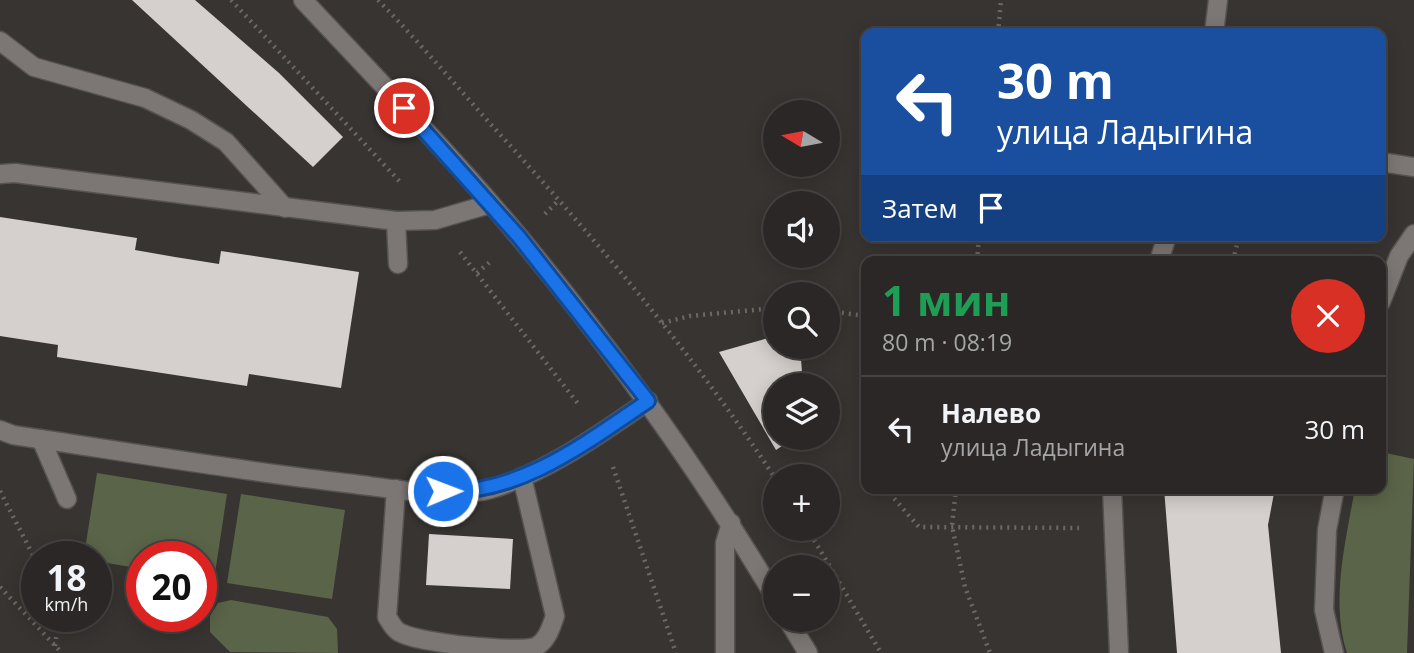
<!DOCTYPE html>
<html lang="ru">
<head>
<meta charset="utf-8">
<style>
	body { margin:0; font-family:"Open Sans",sans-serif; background:#322f2e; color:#f1f3f6; height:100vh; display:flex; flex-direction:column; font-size:26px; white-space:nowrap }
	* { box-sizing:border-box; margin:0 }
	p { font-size:23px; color:#a5a5a7 }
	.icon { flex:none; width:38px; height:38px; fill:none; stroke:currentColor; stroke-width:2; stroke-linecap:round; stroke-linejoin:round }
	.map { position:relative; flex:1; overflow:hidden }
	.details { position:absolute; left:861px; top:256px; width:525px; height:238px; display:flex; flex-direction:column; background:#2a2726; border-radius:14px; box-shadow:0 4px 18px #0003,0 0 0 2px #464443 }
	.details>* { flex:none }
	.banner { position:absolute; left:861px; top:28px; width:525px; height:214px; border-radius:14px; box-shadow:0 4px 18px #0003,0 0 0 2px #464443; background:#1a4fa0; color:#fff; overflow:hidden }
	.needle { width:46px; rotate:280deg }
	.fabs { position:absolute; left:763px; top:100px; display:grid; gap:14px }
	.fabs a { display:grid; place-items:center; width:77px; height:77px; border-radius:50%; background:#2a2726; box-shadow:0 4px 18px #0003,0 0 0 2px #464443; font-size:35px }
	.speed { position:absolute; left:21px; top:541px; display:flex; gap:14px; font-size:35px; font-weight:700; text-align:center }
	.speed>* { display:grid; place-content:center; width:91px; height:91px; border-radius:50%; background:#2a2726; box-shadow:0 4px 18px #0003,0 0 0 2px #464443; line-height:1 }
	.speed small { font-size:18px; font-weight:400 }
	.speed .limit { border:10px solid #d22; background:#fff; color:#111 }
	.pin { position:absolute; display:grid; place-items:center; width:60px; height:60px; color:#fff; margin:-30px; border:4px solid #fff; border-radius:50%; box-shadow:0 2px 7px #0007 }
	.me { position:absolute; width:77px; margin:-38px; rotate:89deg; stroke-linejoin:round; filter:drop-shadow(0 0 5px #0008) }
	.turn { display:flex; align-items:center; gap:24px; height:147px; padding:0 21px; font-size:32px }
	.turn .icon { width:91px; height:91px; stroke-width:2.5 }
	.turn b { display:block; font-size:49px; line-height:60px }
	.then { display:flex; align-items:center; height:66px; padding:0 21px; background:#0003; gap:14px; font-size:26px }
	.round { display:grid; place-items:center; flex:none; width:74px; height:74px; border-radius:37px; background:#322f2e }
	.head { display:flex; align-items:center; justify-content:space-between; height:119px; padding:0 21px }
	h1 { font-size:42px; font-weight:700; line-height:52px; color:#1e9e55 }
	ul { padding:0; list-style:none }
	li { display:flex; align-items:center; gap:21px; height:105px; padding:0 21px; border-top:2px solid #464443 }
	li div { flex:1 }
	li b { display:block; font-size:26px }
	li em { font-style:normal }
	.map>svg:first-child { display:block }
</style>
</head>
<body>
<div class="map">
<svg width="1414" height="653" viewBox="0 0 1414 653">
	<rect width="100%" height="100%" fill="#383432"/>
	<!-- green -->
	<g fill="#5a6448">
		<path d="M1381 452 1414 459 1407 653H1347C1330 601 1346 540 1355 488H1381Z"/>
		<polygon points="97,473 227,494 214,580 201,578 201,556 142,556 142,569 96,561 96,556 84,556"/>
		<polygon points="241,494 345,510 332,599 227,583"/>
		<polygon points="231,600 328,617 337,629 338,653 230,652 210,632 210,616 218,603"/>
	</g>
	<!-- building -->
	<g fill="#d5d0ce">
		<polygon points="132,0 195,0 279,73 343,137 313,167"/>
		<polygon points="0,217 137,238 135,250 175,257 219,264 221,251 359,272 341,388 249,374 247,386 57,357 58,345 0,336"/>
		<polygon points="775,336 775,346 800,346 803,385 775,385 775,438 794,438 776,450 719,352"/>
		<polygon points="1164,488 1275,488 1268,525 1281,653 1177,653"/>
		<polygon points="429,534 513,539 510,589 426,585"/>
	</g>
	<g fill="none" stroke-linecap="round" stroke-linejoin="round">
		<!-- service casing -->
		<g stroke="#555250" stroke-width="21">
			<g id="service">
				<polyline points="1214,33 1218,0"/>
				<polyline points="0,41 34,67 145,98 191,120 226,142 285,208"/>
				<polyline points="1381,162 1414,167"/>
				<polyline points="0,174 15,173 396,221 435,220 490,204"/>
				<polyline points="396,221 398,264"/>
				<polyline points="1159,261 1167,236"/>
				<polyline points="1381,302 1399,256 1414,234"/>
				<path d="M0 430 13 435C127 452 240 471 354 484 393 489 453 500 491 489 547 472 600 434 648 401"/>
				<polyline points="41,439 67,499"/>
				<polyline points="1112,488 1119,653"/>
				<path d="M396 489 387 617C391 623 395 631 401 633 420 643 517 653 535 647 547 642 551 627 555 616L522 477"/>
				<polyline points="1334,653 1324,610 1327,530 1335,488"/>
			</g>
		</g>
		<!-- minor casing -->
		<g stroke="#555250" stroke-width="21">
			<polyline id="minor" points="725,653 725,543 731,523"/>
		</g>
		<!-- tertiary casing -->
		<g stroke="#555250" stroke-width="21">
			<g id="tertiary">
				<path d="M303 0C376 78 452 156 521 239 614 352 700 471 775 597"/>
				<polyline points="788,620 808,653"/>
			</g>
		</g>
		<!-- path -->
		<g stroke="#6c6866" stroke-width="4.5" stroke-dasharray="2 5" stroke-linecap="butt">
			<polyline points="231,0 402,184"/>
			<path d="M378 0C419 42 457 87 496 130 596 240 693 353 775 478"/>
			<polyline points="998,33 1001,0"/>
			<polyline points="545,214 559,200"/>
			<polyline points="460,252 579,405"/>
			<polyline points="977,261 979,236"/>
			<polyline points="1233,261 1239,236"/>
			<polyline points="477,273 491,261"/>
			<polyline points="828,311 866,316"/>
			<polyline points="662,323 690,316 775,308"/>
			<polyline points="613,467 676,653"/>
			<polyline points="885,488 919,527 1079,528"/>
			<polyline points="956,488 952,526 965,587 990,653"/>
			<polyline points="0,491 37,563"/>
			<polyline points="807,528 881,653"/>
			<polyline points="0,587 62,653"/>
			<polyline points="55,646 59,616"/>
		</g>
		<!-- service -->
		<use href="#service" stroke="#7c7775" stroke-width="18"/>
		<!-- minor -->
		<use href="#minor" stroke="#7c7775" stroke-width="18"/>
		<!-- tertiary -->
		<use href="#tertiary" stroke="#7c7775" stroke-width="18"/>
	</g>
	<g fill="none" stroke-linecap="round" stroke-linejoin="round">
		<!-- route casing -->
		<g stroke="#114b97" stroke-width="18">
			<path id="route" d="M404 108 519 237 648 401C587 442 519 495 443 491"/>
		</g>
		<!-- route -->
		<use href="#route" stroke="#1a73e8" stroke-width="12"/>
	</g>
</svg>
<div class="fabs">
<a><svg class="needle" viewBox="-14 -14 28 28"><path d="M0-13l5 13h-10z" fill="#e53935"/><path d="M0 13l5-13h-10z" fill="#a5a5a7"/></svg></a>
<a><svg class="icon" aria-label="sound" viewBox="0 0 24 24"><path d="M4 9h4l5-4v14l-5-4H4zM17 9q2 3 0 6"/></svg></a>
<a><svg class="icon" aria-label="search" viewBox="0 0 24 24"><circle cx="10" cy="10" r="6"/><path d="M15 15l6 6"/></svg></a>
<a><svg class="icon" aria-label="layers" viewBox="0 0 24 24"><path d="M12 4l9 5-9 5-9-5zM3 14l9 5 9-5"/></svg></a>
<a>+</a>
<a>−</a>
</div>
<div class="speed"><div>18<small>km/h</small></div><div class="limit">20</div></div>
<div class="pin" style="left:404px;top:108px;background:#d93025"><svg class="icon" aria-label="arrive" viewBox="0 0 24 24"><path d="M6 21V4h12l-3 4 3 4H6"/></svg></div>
<svg class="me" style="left:443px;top:491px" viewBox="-20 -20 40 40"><circle r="17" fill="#1a73e8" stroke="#fff" stroke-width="3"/><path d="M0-11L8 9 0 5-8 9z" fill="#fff"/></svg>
<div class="banner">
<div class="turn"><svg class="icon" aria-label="left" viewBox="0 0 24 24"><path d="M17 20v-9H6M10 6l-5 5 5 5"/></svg><div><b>30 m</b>улица Ладыгина</div></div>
<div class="then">Затем<svg class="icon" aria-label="arrive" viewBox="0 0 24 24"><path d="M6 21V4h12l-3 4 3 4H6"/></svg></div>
</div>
<section class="details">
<div class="head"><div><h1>1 мин</h1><p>80 m · 08:19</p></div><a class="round" style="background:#d93025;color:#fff"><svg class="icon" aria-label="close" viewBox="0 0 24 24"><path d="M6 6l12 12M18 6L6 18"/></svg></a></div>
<ul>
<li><svg class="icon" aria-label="left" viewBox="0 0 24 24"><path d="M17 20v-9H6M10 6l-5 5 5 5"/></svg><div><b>Налево</b><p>улица Ладыгина</p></div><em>30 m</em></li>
</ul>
</section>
</div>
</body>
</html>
